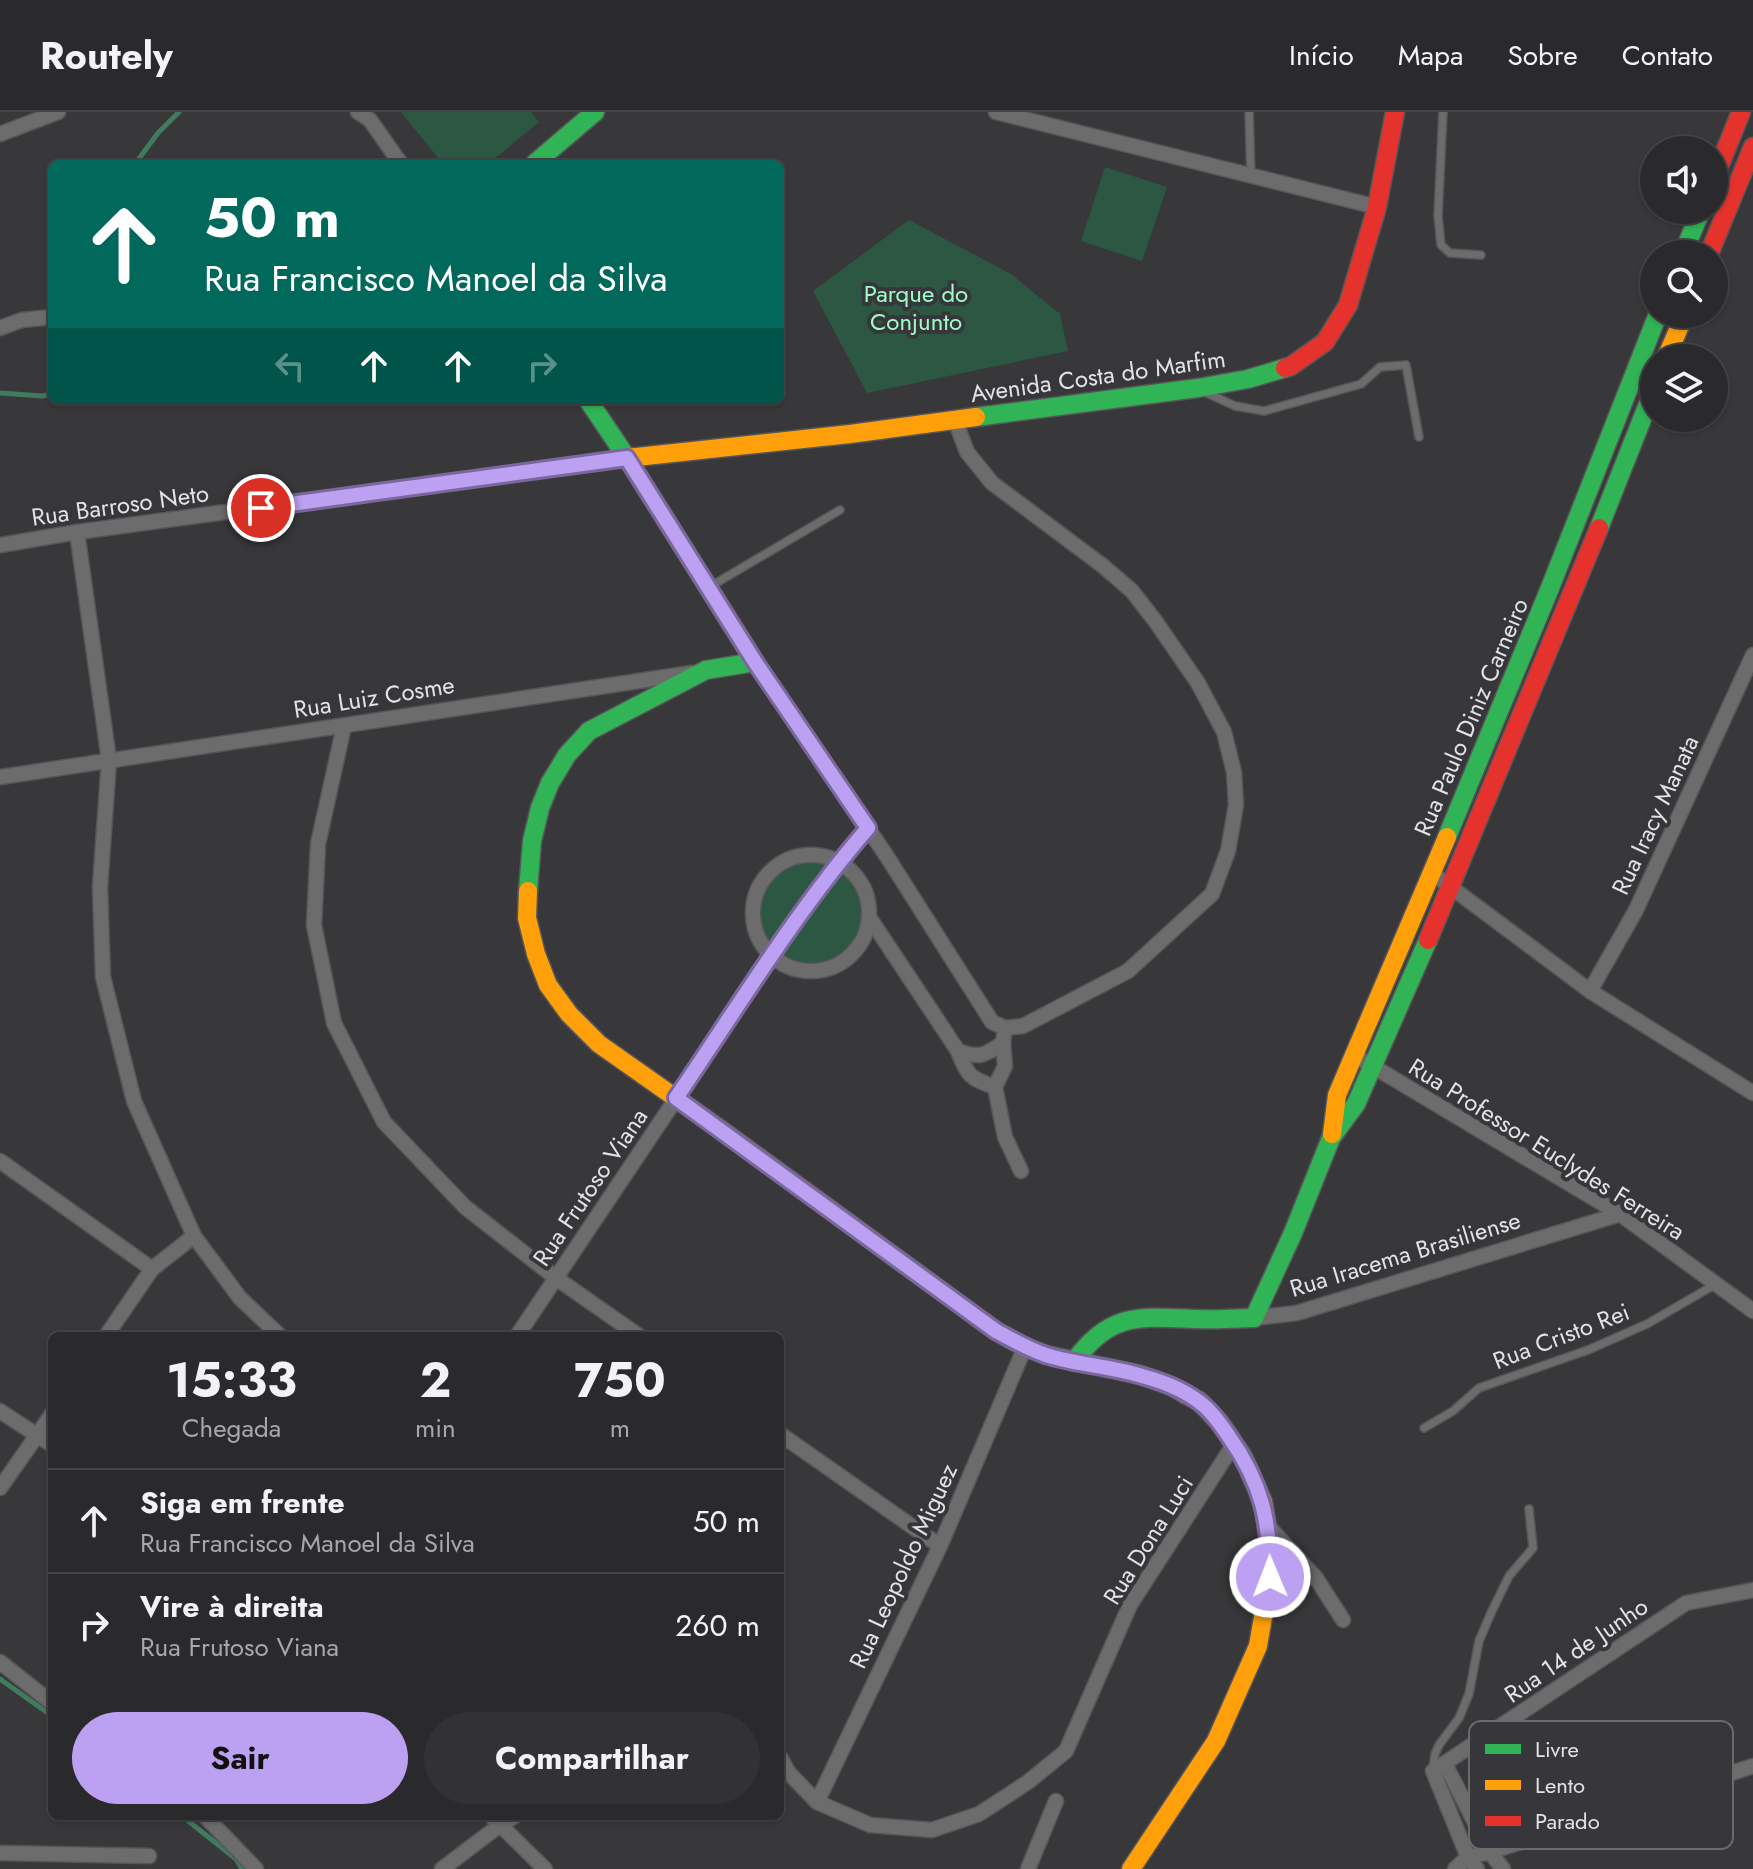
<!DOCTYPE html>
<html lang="pt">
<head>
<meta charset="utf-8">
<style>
	body { margin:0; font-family:Jost,sans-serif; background:#323234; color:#f1f3f6; height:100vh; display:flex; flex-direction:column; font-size:30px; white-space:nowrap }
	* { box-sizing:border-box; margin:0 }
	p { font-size:26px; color:#a5a7a9 }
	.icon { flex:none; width:44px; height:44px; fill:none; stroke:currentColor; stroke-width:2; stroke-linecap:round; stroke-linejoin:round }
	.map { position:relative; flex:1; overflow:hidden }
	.details { position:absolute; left:48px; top:1220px; width:736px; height:488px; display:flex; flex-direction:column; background:#2a2a2c; border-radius:12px; box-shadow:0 2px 6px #0004,0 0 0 2px #464648 }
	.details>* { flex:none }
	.hud { position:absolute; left:48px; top:48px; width:736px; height:244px; border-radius:12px; box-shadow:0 2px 6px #0004,0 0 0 2px #464648; background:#00695c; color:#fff; overflow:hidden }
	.fabs { position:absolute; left:1640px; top:24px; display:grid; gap:16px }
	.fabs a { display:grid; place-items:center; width:88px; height:88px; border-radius:50%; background:#2a2a2c; box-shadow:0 2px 6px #0004,0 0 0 2px #464648; font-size:40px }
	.pin { position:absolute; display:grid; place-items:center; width:68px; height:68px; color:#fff; margin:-34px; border:4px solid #fff; border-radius:50%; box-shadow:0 2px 8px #0007 }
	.me { position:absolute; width:88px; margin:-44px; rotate:359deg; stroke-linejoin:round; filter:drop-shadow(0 0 6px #0008) }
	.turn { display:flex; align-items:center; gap:28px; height:168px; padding:0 24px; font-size:36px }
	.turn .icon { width:104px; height:104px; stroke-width:2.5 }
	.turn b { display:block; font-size:56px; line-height:68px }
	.lanes { display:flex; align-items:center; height:76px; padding:0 24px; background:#0003; justify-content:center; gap:40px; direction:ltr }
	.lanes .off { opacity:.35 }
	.eta { display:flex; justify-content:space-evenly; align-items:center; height:136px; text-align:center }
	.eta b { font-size:48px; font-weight:700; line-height:56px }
	.cta { display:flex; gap:16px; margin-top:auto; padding:16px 24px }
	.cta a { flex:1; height:92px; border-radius:48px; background:#bca0f2; color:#111; font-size:32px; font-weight:700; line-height:92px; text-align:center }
	.cta a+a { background:#323234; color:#f1f3f6 }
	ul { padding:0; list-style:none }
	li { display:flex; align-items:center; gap:24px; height:104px; padding:0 24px; border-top:2px solid #464648 }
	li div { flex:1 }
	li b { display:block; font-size:30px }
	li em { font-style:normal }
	header { display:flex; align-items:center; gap:48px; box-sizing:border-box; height:112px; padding:0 40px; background:#2a2a2c; border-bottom:2px solid #464648 }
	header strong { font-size:38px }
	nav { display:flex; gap:44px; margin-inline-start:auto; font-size:28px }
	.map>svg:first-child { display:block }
</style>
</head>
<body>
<header>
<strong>Routely</strong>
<nav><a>Início</a><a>Mapa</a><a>Sobre</a><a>Contato</a></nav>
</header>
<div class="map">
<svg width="1753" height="1757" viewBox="0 0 1753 1757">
	<rect width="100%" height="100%" fill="#38383a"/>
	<!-- green -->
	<g fill="#2c5742">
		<polygon points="401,0 531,0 539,10 488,52 443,52"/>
		<polygon points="1105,55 1167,75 1142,149 1081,129"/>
		<polygon points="909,108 1011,162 1060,202 1068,239 867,281 813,179"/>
		<circle cx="811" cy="801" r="58"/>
	</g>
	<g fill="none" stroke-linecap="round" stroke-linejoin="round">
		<!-- stream -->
		<g stroke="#417b5d" stroke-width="5">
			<polyline points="135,52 158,21 179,0"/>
			<polyline points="0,281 42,284 52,282"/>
			<polyline points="0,1567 52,1604"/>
			<polyline points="182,1704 236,1747 242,1757"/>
		</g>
		<!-- lane casing -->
		<g stroke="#565659" stroke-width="10">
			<g id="lane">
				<polyline points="1249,0 1251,64"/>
				<polyline points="1443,0 1438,104 1441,133 1450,141 1481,143"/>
				<polyline points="1207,281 1235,294 1264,299 1361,272 1380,255 1406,253 1419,325"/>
				<polyline points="711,474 840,398"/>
				<polyline points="1424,1316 1453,1299 1479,1276 1588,1238 1647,1212 1716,1172"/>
				<polyline points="1433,1657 1435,1642 1439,1633 1459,1606 1469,1582 1479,1529 1491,1501 1509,1464 1533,1436 1529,1397"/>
			</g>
		</g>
		<!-- street casing -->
		<g stroke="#565659" stroke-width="17">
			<g id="street">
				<polyline points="358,0 370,8 401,52"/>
				<polyline points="996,0 1377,95"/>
				<polyline points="0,22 58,0"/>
				<polyline points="0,216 22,208 52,205"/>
				<polyline points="77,420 109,648 100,775 103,865 134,989 194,1124 240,1186 280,1224"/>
				<polyline points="0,433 77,420 627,346"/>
				<polyline points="755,550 886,743 992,910 1005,916 1023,914 1128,859 1212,782 1228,739 1236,693 1234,660 1224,620 1198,571 1156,510 1132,479 1103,454 992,371 967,340 955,308"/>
				<polyline points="344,614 318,732 314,813 334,911 384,1010 465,1095 556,1166 639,1224"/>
				<polyline points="0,665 692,561"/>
				<circle cx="811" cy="801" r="58"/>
				<polyline points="1432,761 1590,879 1753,981"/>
				<path d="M869 805 958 939C967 963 970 967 995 975L1005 1025 1021 1059"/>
				<polyline points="1590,879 1636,798 1753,543"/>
				<path d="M958 939C980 947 985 943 1003 931L1005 916"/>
				<polyline points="1354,943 1620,1102 1753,1199"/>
				<polyline points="995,975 1005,954 1003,931"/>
				<polyline points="0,1049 152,1157"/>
				<polyline points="1254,1206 1297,1201 1620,1102"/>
				<polyline points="106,1224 152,1157 194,1124"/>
				<polyline points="517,1224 771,845 840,749 868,716"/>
				<polyline points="0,1299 52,1333"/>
				<polyline points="780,1322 940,1434"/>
				<polyline points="0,1376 52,1302"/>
				<polyline points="1268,1414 1316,1466 1343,1508"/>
				<polyline points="0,1550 52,1591"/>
				<polyline points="780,1645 788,1660 817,1690 870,1713 932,1718 979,1702 1028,1670 1066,1639 1130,1493 1234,1332"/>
				<polyline points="1445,1652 1490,1740 1503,1757"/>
				<polyline points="817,1690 940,1434 1025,1235"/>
				<polyline points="205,1704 256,1757"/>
				<polyline points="491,1704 545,1757"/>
				<polyline points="0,1741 149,1744"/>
				<polyline points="442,1757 500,1713 515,1704"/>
				<polyline points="1028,1757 1056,1689"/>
				<polyline points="1455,1757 1468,1745 1490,1740 1753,1654"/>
				<polyline points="1477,1757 1468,1745 1433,1659 1686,1491 1753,1478"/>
			</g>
		</g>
		<!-- fast casing -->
		<g stroke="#565659" stroke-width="21">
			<g id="fast">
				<polyline points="534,52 595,0"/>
				<polyline points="1683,142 1701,98"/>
				<polyline points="976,305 1198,276 1248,267 1285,256"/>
				<polyline points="1599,416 1654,277"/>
				<polyline points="1447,725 1550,476 1658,202"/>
				<polyline points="528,779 532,729 540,696 550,671 567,643 589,619 706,558 755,550 627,346 588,288"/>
				<polyline points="892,1143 996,1219 1025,1235 1046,1243 1141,1263 1171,1274 1185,1282"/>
				<path d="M1074 1250C1110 1199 1141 1205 1197 1207 1216 1208 1235 1206 1254 1206L1293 1121 1331 1026 1356 992 1428 828"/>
			</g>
		</g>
		<!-- slow casing -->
		<g stroke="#565659" stroke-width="21">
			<g id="slow">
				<polyline points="1666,246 1685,202"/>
				<polyline points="627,346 850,322 976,305"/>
				<polyline points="528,779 527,806 536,842 548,873 569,902 599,932 724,1020 892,1143"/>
				<polyline points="1332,1022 1337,983 1447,725"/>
				<polyline points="1131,1757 1216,1629 1258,1534 1270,1465 1270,1435 1263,1390 1243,1345 1220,1311 1199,1289 1185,1282"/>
			</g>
		</g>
		<!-- jam casing -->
		<g stroke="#565659" stroke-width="21">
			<g id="jam">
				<polyline points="1714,67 1741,0"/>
				<polyline points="1709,142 1753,35"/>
				<polyline points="1285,256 1291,254 1325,230 1348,193 1377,95 1395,0"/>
				<polyline points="1428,828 1599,416"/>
			</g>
		</g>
		<!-- lane -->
		<use href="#lane" stroke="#6c6c6d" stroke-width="7"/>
		<!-- street -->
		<use href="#street" stroke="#6c6c6d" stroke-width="14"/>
		<!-- fast -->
		<use href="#fast" stroke="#30b455" stroke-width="18"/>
		<!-- slow -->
		<use href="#slow" stroke="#ff9f0a" stroke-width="18"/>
		<!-- jam -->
		<use href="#jam" stroke="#e5322d" stroke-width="18"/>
	</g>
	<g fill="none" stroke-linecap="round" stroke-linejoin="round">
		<!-- route casing -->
		<g stroke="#7a689d" stroke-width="20">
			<path id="route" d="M261 396 627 346 755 550 868 716C796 799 738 895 676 986L996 1219C1013 1228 1028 1237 1046 1243 1077 1253 1111 1254 1142 1264 1161 1269 1182 1277 1198 1289 1211 1298 1221 1313 1230 1326 1262 1372 1270 1409 1270 1465"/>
		</g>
		<!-- route -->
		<use href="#route" stroke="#bca0f2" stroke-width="14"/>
	</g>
	<g text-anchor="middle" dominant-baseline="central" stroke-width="8" stroke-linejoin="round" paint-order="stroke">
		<!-- park labels -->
		<g font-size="24" fill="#9efcca" stroke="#37373b">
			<text x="916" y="181">Parque do<tspan x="916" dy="28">Conjunto</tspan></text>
		</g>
		<!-- street labels -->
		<g font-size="24" fill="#e3e3e6" stroke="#37373b">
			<text transform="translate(1098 264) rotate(-8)">Avenida Costa do Marfim</text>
			<text transform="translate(120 393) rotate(-8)">Rua Barroso Neto</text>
			<text transform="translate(374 585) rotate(-9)">Rua Luiz Cosme</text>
			<text transform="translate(1471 605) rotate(-67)">Rua Paulo Diniz Carneiro</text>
			<text transform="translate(1655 703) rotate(-65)">Rua Iracy Manata</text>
			<text transform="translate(1547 1037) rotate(32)">Rua Professor Euclydes Ferreira</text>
			<text transform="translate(590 1075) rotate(-56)">Rua Frutoso Viana</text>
			<text transform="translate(1405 1142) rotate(-17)">Rua Iracema Brasiliense</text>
			<text transform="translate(1561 1224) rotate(-21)">Rua Cristo Rei</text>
			<text transform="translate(1148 1428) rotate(-58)">Rua Dona Luci</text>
			<text transform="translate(903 1454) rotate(-65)">Rua Leopoldo Miguez</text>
			<text transform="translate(1576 1538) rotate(-34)">Rua 14 de Junho</text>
		</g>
	</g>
	<!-- legend -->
	<rect x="1469" y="1609" width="264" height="128" rx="12" fill="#37373b" stroke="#6b6b6e" stroke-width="2"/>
	<rect x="1485" y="1632" width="36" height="10" fill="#30b455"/>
	<rect x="1485" y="1668" width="36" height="10" fill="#ff9f0a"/>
	<rect x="1485" y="1704" width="36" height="10" fill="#e5322d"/>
	<g font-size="22" fill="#e3e3e6">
		<text x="1535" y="1645">Livre</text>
		<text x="1535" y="1681">Lento</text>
		<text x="1535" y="1717">Parado</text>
	</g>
</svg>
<div class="fabs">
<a><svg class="icon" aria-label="sound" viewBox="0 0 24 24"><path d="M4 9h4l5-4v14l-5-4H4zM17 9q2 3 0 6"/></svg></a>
<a><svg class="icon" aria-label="search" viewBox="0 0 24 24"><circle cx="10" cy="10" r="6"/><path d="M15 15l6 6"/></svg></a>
<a><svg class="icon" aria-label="layers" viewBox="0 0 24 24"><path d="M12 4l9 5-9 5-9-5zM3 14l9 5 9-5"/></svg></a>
</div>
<div class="pin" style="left:261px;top:396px;background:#d93025"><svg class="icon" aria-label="arrive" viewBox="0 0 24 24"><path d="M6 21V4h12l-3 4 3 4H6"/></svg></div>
<svg class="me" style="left:1270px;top:1465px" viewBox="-20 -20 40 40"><circle r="17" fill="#bca0f2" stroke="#fff" stroke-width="3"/><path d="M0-11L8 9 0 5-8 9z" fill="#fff"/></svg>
<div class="hud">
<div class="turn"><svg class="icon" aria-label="ahead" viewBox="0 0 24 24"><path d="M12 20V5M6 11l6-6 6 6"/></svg><div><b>50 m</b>Rua Francisco Manoel da Silva</div></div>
<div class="lanes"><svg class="icon off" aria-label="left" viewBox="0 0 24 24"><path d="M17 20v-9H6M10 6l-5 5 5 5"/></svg><svg class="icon" aria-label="ahead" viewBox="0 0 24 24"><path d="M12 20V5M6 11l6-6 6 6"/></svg><svg class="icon" aria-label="ahead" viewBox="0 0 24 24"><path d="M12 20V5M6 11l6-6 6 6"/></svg><svg class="icon off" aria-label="right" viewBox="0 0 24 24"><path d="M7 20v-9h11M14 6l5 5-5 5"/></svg></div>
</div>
<section class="details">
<div class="eta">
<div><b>15:33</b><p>Chegada</p></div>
<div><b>2</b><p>min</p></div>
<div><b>750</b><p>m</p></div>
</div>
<ul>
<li><svg class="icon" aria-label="ahead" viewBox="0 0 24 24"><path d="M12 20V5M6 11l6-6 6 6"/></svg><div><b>Siga em frente</b><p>Rua Francisco Manoel da Silva</p></div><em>50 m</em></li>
<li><svg class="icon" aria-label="right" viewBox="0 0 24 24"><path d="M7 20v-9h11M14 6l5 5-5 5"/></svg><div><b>Vire à direita</b><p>Rua Frutoso Viana</p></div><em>260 m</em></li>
</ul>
<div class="cta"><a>Sair</a><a>Compartilhar</a></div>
</section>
</div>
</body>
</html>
